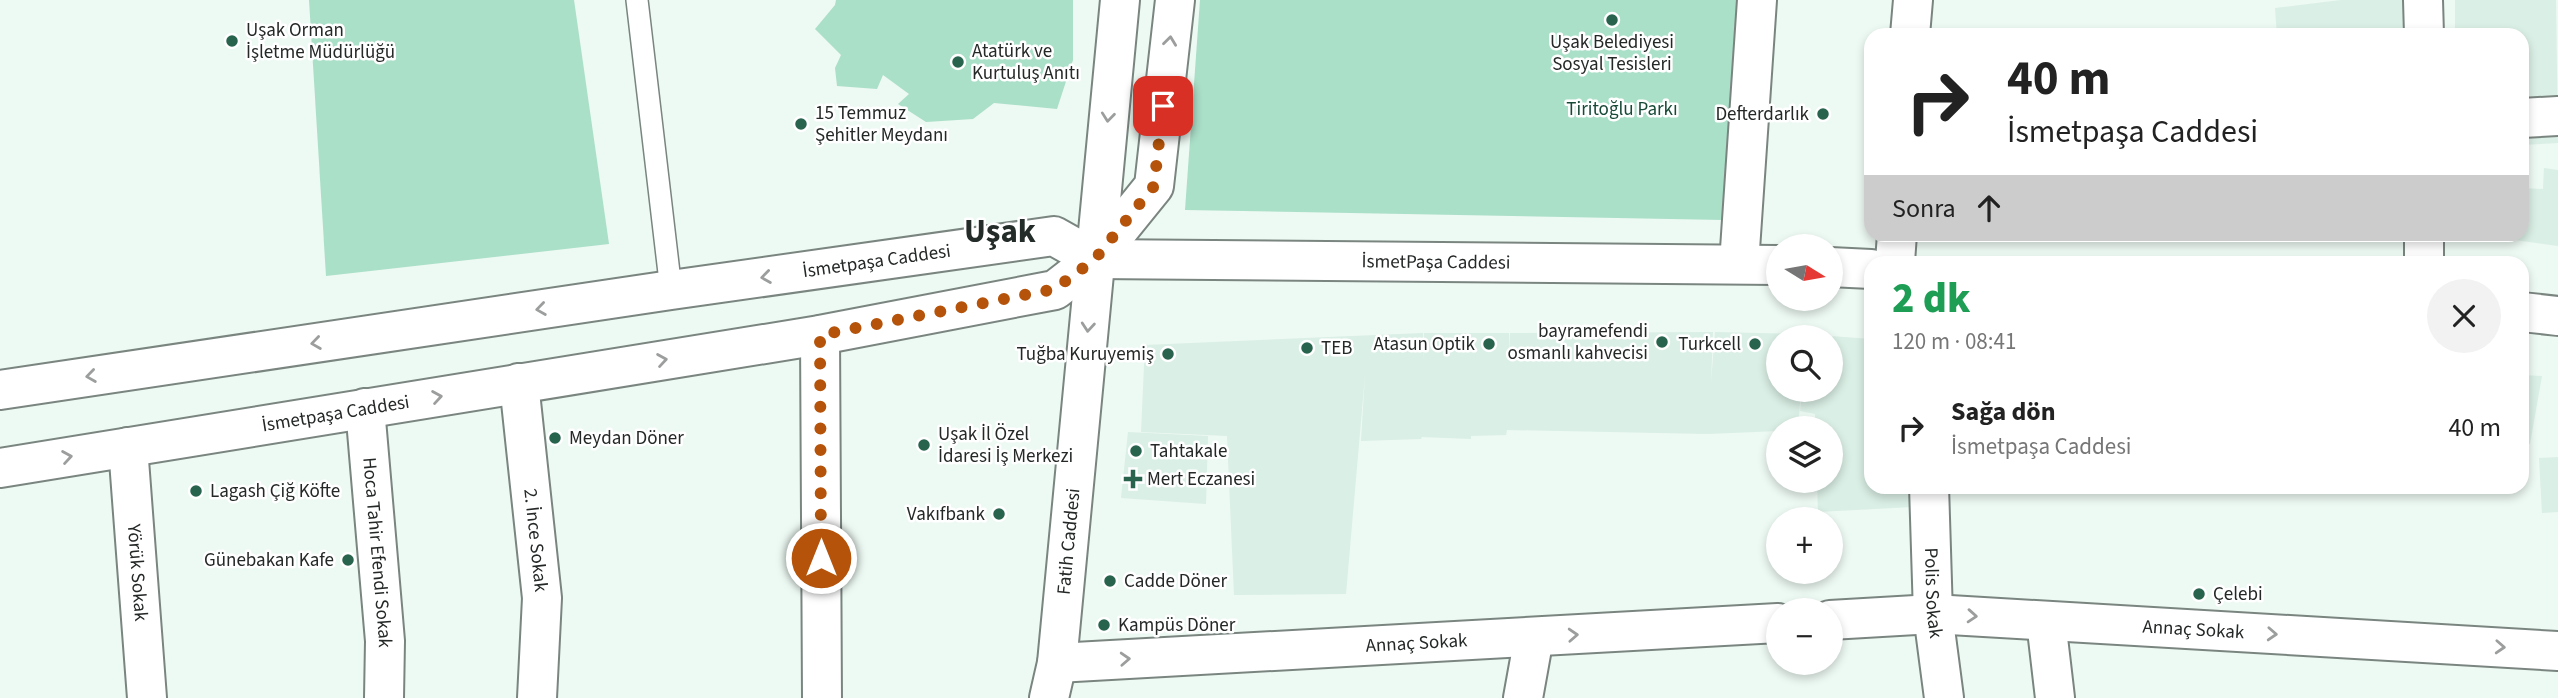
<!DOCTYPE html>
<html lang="tr">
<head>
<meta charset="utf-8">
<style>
	body { margin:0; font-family:"Source Sans 3",sans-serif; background:#f2f2f2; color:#222; height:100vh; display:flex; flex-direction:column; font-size:26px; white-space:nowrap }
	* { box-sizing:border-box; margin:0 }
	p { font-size:23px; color:#767676 }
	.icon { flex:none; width:38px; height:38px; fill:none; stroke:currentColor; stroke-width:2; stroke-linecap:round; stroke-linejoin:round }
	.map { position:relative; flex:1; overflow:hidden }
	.drawer { position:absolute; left:1864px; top:256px; width:665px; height:238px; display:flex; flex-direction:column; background:#fff; border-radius:21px; box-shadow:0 4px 10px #0003 }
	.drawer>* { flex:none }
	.banner { position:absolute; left:1864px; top:28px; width:665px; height:214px; border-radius:21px; box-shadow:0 4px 10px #0003; background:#fff; color:#222; overflow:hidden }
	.needle { width:46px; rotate:101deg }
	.tools { position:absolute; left:1766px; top:234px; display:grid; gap:14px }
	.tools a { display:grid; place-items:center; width:77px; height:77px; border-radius:50%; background:#fff; box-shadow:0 4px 10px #0003; font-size:35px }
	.pin { position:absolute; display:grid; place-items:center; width:60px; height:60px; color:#fff; margin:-30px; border-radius:14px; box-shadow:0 4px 10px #0006 }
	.me { position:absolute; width:77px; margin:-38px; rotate:0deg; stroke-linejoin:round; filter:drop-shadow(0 0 5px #0008) }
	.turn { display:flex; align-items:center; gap:24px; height:147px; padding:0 28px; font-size:32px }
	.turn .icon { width:91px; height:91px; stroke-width:2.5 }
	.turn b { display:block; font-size:49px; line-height:60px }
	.then { display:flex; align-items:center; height:66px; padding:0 28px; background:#0003; gap:14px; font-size:26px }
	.round { display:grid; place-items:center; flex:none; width:74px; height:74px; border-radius:37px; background:#f2f2f2 }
	.summary { display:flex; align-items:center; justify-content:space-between; height:119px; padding:0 28px }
	h1 { font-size:42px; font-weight:800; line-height:52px; color:#1e9e55 }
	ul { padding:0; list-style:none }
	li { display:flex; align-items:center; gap:21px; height:105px; padding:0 28px }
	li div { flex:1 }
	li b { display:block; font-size:26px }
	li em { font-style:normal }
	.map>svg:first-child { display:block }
</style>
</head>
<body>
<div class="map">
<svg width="2558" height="698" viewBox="0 0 2558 698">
	<rect width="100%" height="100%" fill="#edf9f3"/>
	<!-- built -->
	<g fill="#daefe5">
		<polygon points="2341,0 2411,0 2414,35 2277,35 2275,8"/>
		<polygon points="2455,0 2556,0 2558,143 2522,145 2522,35 2455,35"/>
		<polygon points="2544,168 2558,170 2558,246 2478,235 2522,234 2522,188 2543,189"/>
		<polygon points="1713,332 1711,383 1715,332 1804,334 1871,339 1871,486 1910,487 1912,507 1818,512 1817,481 1830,481 1830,429 1816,429 1815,414 1800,411 1802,390 1830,390 1830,338 1778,338 1778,390 1801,390 1798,429 1778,429 1778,431 1708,434 1507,430 1506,435 1471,436 1471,439 1422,437 1421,439 1361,441 1365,375 1346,594 1234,595 1227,436 1141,432 1145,345 1423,333 1423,361 1424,333 1509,333 1509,355 1510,333"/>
		<polygon points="2522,375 2542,376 2530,444 2522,443"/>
		<polygon points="1128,432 1208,436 1206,504 1121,498"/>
		<polygon points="2558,457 2558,512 2542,513 2539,458"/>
	</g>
	<!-- green -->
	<g fill="#aadfc8">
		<polygon points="309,0 574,0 609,244 326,276"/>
		<polygon points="836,0 1073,0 1073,60 1057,109 994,103 973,119 926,122 898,104 909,94 883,75 877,89 837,86 835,68 841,55 815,29 835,5"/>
		<polygon points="1200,0 1745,0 1724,220 1185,210"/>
	</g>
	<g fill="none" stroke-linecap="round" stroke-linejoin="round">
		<!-- lane casing -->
		<g stroke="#7a8580" stroke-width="24">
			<polyline id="lane" points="637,0 671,290"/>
		</g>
		<!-- street casing -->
		<g stroke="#7a8580" stroke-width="42">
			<g id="street">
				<polyline points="2423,0 2424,35"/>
				<polyline points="1910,35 1913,0"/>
				<polyline points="2522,118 2558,116"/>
				<polyline points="2424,234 2424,262"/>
				<path id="s1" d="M1095 259 1778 265"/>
				<polyline points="1895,262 1897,234"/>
				<polyline points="1739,264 1757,0"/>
				<polyline points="1830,267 1871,269"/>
				<polyline points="2522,312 2558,316"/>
				<polyline points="820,335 822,698"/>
				<path id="s2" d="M519 383 542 598 537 698"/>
				<path id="s3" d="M365 408 385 641 384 698"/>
				<path id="s4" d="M128 447 147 698"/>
				<path id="s5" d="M1929 486 1933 614 1944 698"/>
				<polyline points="2046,621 2055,698"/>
				<polyline points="1523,698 1534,637"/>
			</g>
		</g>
		<!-- secondary casing -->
		<g stroke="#7a8580" stroke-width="42">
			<g id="secondary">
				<path id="s6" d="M0 390 671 290 1054 236 1095 259"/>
				<path id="s7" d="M0 468 820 335 1055 290 1095 259 1154 186 1175 0"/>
				<path id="s8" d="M1830 620 1933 614 2558 651"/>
				<path id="s9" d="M1057 663 1778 623"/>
				<path id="s10" d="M1049 698 1057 663 1120 0"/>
			</g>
		</g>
		<!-- lane -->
		<use href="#lane" stroke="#fff" stroke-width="21"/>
		<!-- street -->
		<use href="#street" stroke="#fff" stroke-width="38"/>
		<!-- secondary -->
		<use href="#secondary" stroke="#fff" stroke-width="38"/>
	</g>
	<!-- one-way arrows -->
	<defs><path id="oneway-chevron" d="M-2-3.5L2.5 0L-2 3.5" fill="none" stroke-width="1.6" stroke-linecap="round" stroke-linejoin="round" transform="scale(1.75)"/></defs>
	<g stroke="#9c9e9d">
		<use href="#oneway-chevron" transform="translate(1170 41) rotate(-83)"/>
		<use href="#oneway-chevron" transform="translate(1108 117) rotate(96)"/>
		<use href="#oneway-chevron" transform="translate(766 277) rotate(172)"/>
		<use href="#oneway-chevron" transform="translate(541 309) rotate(172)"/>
		<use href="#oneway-chevron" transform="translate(1088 327) rotate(95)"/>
		<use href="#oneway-chevron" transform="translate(316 343) rotate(172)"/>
		<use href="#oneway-chevron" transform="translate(662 360) rotate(-9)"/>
		<use href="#oneway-chevron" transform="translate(91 376) rotate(172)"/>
		<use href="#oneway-chevron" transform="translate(437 397) rotate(-9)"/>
		<use href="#oneway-chevron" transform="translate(67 457) rotate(-9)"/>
		<use href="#oneway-chevron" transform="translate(1972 616) rotate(4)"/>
		<use href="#oneway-chevron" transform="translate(2272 634) rotate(3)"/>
		<use href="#oneway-chevron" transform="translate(1573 635) rotate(-3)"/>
		<use href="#oneway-chevron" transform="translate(2500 647) rotate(3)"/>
		<use href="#oneway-chevron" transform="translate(1125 659) rotate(-3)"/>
	</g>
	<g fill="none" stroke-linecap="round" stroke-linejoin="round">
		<!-- route -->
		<polyline stroke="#b45309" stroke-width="12" stroke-dasharray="0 21.6" points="821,558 820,335 1055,289 1095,259 1154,186 1163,106"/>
	</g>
	<!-- markers -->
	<g fill="#27634d" stroke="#fff" stroke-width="2.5">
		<circle cx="1612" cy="20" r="7"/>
		<circle cx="232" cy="41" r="7"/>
		<circle cx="958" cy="62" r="7"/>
		<circle cx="1823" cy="114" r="7"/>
		<circle cx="801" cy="124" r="7"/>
		<circle cx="1662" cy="342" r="7"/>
		<circle cx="1489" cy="344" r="7"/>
		<circle cx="1755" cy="344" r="7"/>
		<circle cx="1307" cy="348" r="7"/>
		<circle cx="1168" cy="354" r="7"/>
		<circle cx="555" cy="438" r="7"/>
		<circle cx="924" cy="445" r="7"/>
		<circle cx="1136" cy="451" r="7"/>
		<path d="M1129.5 468.5h7v7h7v7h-7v7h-7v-7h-7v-7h7z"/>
		<circle cx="196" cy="491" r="7"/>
		<circle cx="999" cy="514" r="7"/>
		<circle cx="348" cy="560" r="7"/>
		<circle cx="1110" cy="581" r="7"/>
		<circle cx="2199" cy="594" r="7"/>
		<circle cx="1104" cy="625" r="7"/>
	</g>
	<g text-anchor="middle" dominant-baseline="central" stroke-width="5" stroke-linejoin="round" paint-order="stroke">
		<!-- poi labels -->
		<g font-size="19" fill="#242826" stroke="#fff" text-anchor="start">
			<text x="246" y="30">Uşak Orman<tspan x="246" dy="22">İşletme Müdürlüğü</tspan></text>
			<text x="1612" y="42" text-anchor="middle">Uşak Belediyesi<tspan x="1612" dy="22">Sosyal Tesisleri</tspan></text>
			<text x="972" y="51">Atatürk ve<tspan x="972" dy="22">Kurtuluş Anıtı</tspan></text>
			<text x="815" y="113">15 Temmuz<tspan x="815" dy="22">Şehitler Meydanı</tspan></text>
			<text x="1809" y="114" text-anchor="end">Defterdarlık</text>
			<text x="1648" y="331" text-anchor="end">bayramefendi<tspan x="1648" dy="22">osmanlı kahvecisi</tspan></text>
			<text x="1475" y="344" text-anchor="end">Atasun Optik</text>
			<text x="1741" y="344" text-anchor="end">Turkcell</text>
			<text x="1321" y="348">TEB</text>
			<text x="1154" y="354" text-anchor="end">Tuğba Kuruyemiş</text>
			<text x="938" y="434">Uşak İl Özel<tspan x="938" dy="22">İdaresi İş Merkezi</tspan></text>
			<text x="569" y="438">Meydan Döner</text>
			<text x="1150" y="451">Tahtakale</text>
			<text x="1147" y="479">Mert Eczanesi</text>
			<text x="210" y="491">Lagash Çiğ Köfte</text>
			<text x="985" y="514" text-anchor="end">Vakıfbank</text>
			<text x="334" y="560" text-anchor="end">Günebakan Kafe</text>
			<text x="1124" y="581">Cadde Döner</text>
			<text x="2213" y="594">Çelebi</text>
			<text x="1118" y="625">Kampüs Döner</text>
		</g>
		<!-- park labels -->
		<g font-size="19" fill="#174937" stroke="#fff">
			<text x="1622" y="109">Tiritoğlu Parkı</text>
		</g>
		<!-- street labels -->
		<g font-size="19" fill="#242826" stroke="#fff">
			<text stroke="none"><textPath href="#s6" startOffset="886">İsmetpaşa Caddesi</textPath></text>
			<text stroke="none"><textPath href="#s1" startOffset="341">İsmetPaşa Caddesi</textPath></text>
			<text stroke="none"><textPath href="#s7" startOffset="340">İsmetpaşa Caddesi</textPath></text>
			<text stroke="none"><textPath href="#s2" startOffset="158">2. İnce Sokak</textPath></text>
			<text stroke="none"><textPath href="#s10" startOffset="158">Fatih Caddesi</textPath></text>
			<text stroke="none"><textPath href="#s3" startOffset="145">Hoca Tahir Efendi Sokak</textPath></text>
			<text stroke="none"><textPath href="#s4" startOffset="126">Yörük Sokak</textPath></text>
			<text stroke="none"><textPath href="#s5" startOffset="107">Polis Sokak</textPath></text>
			<text stroke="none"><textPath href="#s8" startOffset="364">Annaç Sokak</textPath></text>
			<text stroke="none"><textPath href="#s9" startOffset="360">Annaç Sokak</textPath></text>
		</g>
		<!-- town labels -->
		<g font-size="33" font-weight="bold" fill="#232c28" stroke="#fff">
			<text x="1000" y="231">Uşak</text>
		</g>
	</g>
</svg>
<div class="tools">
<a><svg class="needle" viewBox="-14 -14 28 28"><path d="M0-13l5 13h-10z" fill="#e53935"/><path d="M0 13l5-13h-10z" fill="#767676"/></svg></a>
<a><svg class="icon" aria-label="search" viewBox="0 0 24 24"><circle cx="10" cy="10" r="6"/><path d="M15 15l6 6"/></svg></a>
<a><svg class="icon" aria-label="layers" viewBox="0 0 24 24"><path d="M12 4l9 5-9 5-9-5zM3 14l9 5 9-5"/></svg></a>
<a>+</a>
<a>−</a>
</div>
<div class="pin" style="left:1163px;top:106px;background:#d93025"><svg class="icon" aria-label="arrive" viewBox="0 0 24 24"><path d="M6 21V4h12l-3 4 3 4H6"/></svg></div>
<svg class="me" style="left:821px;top:558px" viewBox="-20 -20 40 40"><circle r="17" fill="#b45309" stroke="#fff" stroke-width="3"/><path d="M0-11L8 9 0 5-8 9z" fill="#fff"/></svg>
<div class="banner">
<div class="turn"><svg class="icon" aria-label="right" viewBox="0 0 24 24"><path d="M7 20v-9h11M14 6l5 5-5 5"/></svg><div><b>40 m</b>İsmetpaşa Caddesi</div></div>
<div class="then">Sonra<svg class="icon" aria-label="ahead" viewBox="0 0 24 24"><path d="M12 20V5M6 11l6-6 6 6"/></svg></div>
</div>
<section class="drawer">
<div class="summary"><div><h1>2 dk</h1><p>120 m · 08:41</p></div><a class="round"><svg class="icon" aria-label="close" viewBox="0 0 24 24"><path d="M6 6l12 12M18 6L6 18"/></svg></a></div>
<ul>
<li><svg class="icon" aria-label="right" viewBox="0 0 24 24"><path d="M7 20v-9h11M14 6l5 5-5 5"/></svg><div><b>Sağa dön</b><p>İsmetpaşa Caddesi</p></div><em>40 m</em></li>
</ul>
</section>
</div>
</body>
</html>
